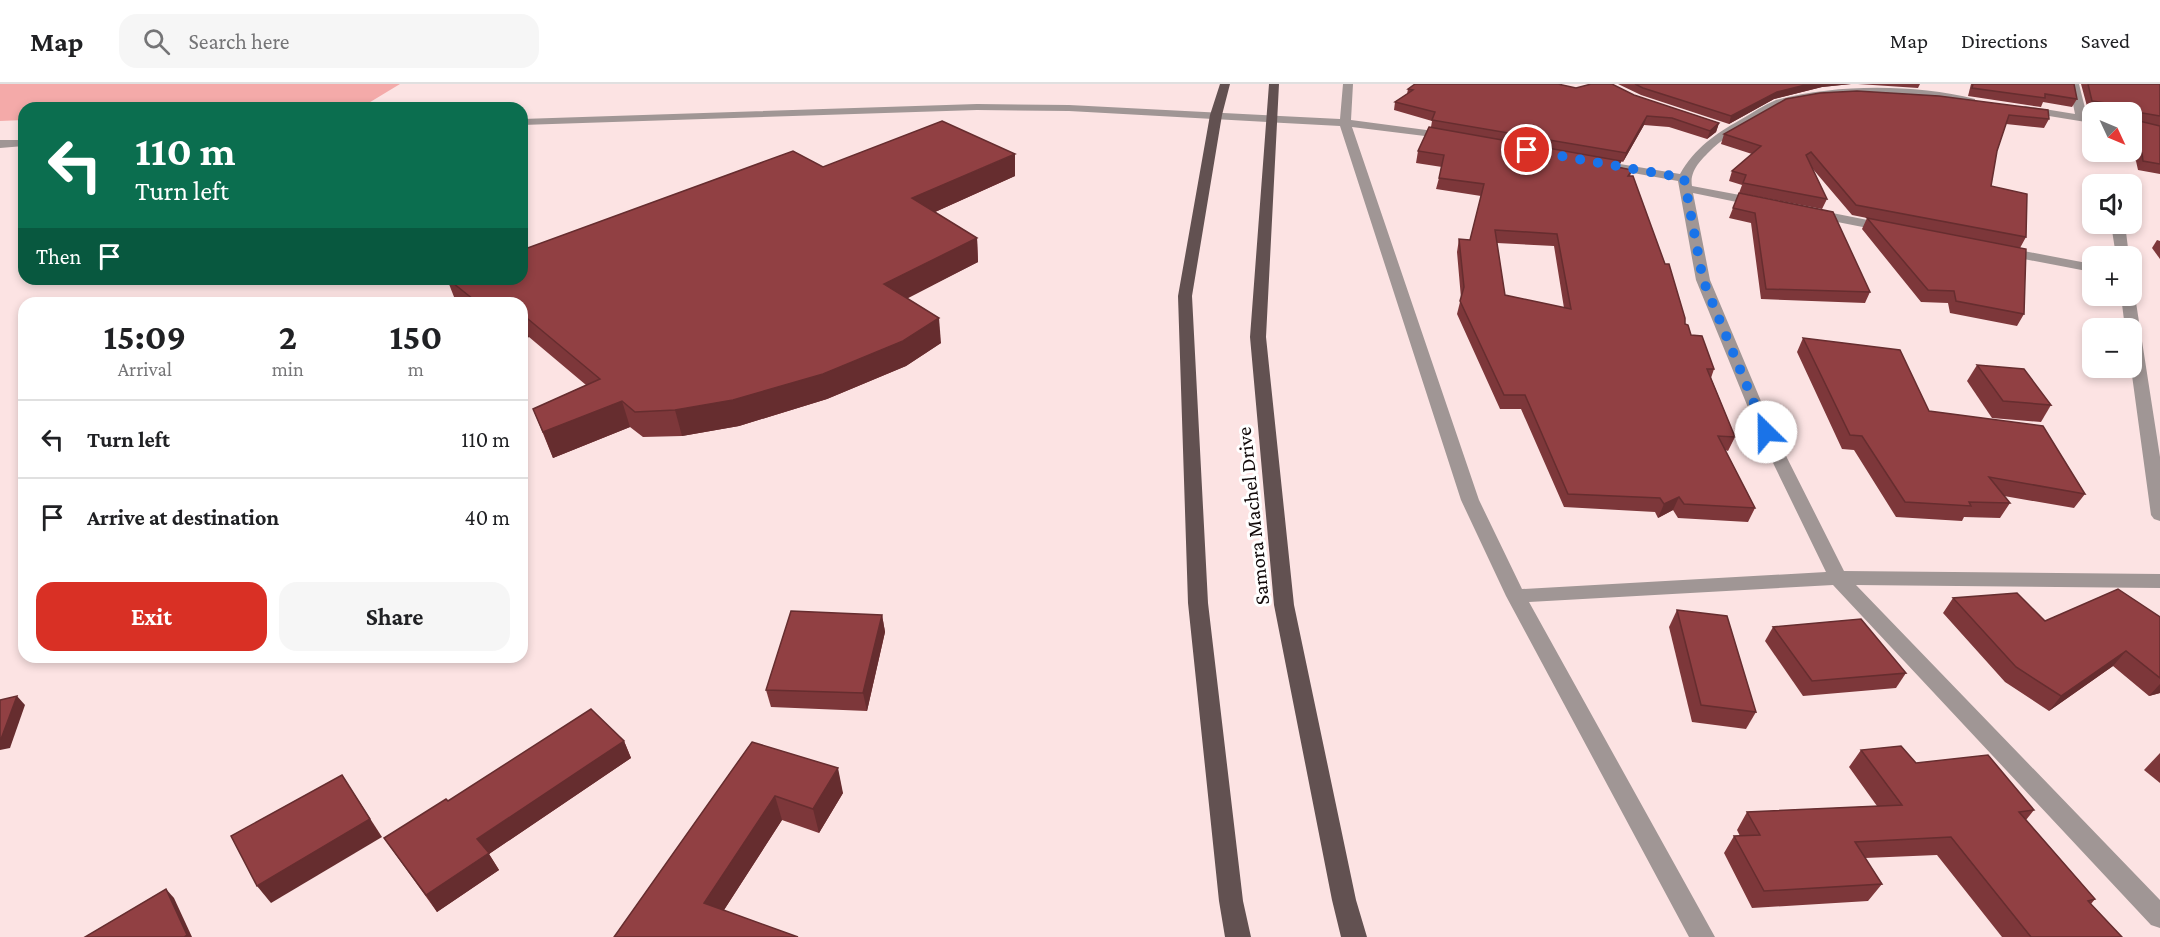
<!DOCTYPE html>
<html lang="en">
<head>
<meta charset="utf-8">
<style>
	body { margin:0; font-family:"Crimson Pro",serif; background:#f6f6f6; color:#202124; height:100vh; display:flex; flex-direction:column; font-size:22px; white-space:nowrap }
	* { box-sizing:border-box; margin:0 }
	p { font-size:20px; color:#757577 }
	.icon { flex:none; width:33px; height:33px; fill:none; stroke:currentColor; stroke-width:2; stroke-linecap:round; stroke-linejoin:round }
	.map { position:relative; flex:1; overflow:hidden }
	.sheet { position:absolute; left:18px; top:213px; width:510px; height:366px; display:flex; flex-direction:column; background:#fff; border-radius:18px; box-shadow:0 3px 9px #0003 }
	.sheet>* { flex:none }
	.banner { position:absolute; left:18px; top:18px; width:510px; height:183px; border-radius:18px; box-shadow:0 3px 9px #0003; background:#0b6e4f; color:#fff; overflow:hidden }
	.needle { width:39px; rotate:134deg }
	.fabs { position:absolute; left:2082px; top:18px; display:grid; gap:12px }
	.fabs a { display:grid; place-items:center; width:60px; height:60px; border-radius:12px; background:#fff; box-shadow:0 3px 9px #0003; font-size:30px }
	.pin { position:absolute; display:grid; place-items:center; width:51px; height:51px; color:#fff; margin:-26px; border:3px solid #fff; border-radius:50%; box-shadow:0 2px 6px #0007 }
	.me { position:absolute; width:66px; margin:-33px; rotate:337deg; stroke-linejoin:round; filter:drop-shadow(0 0 4px #0008) }
	.turn { display:flex; align-items:center; gap:21px; height:126px; padding:0 18px; font-size:27px }
	.turn .icon { width:78px; height:78px; stroke-width:2.5 }
	.turn b { display:block; font-size:42px; line-height:51px }
	.then { display:flex; align-items:center; height:57px; padding:0 18px; background:#0003; gap:12px; font-size:22px }
	.eta { display:flex; justify-content:space-evenly; align-items:center; height:102px; text-align:center }
	.eta b { font-size:36px; font-weight:700; line-height:42px }
	.button { display:flex; gap:12px; margin-top:auto; padding:12px 18px }
	.button a { flex:1; height:69px; border-radius:18px; background:#d93025; color:#fff; font-size:24px; font-weight:700; line-height:69px; text-align:center }
	.button a+a { background:#f6f6f6; color:#202124 }
	ul { padding:0; list-style:none }
	li { display:flex; align-items:center; gap:18px; height:78px; padding:0 18px; border-top:2px solid #e0e0e0 }
	li div { flex:1 }
	li b { display:block; font-size:22px }
	li em { font-style:normal }
	header { display:flex; align-items:center; gap:36px; box-sizing:border-box; height:84px; padding:0 30px; background:#fff; border-bottom:2px solid #e0e0e0 }
	header strong { font-size:28px }
	nav { display:flex; gap:33px; margin-inline-start:auto; font-size:21px }
	.search { width:420px; height:54px; background:#f6f6f6; display:flex; align-items:center; gap:15px; box-sizing:border-box; padding:0 21px; border-radius:18px; color:#757577; font-size:22px }
	.map>svg:first-child { display:block }
</style>
</head>
<body>
<header>
<strong>Map</strong>
<div class="search"><svg class="icon" aria-label="search" viewBox="0 0 24 24"><circle cx="10" cy="10" r="6"/><path d="M15 15l6 6"/></svg>Search here</div>
<nav><a>Map</a><a>Directions</a><a>Saved</a></nav>
</header>
<div class="map">
<svg width="2160" height="853" viewBox="0 0 2160 853">
	<rect width="100%" height="100%" fill="#fce3e3"/>
	<!-- green -->
	<polygon fill="#f4aaa9" points="0,0 400,0 362,23 24,24 24,36 0,37"/>
	<g fill="none" stroke-linecap="round" stroke-linejoin="round">
		<!-- minor -->
		<g fill="#a09695" fill-rule="evenodd">
			<path d="M1343 0H1353L1351 36 1449 49 1455 52 1449 55 1352 43 1479 416 1522 505 1826 488 1758 348 1696 196 1678 97 1594 82 1590 81V75L1680 90C1695 64 1715 50 1740 36 1752 29 1764 21 1776 16 1837 0 1913 0 1975 15V19L1971 20C1909 12 1845 0 1784 21 1774 25 1765 31 1756 36 1741 45 1726 52 1713 64 1703 74 1689 86 1692 102L1761 115 1767 119 1761 123 1693 109 1710 196 1774 348 1844 487 2160 490V504L1856 501 2160 816V844L2151 841 1833 501 1529 518 1715 853H1689L1506 512 1461 416 1340 42 1069 27 977 26 522 41V35L977 20 1069 21 1340 35Z"/>
			<polygon points="2069,0 2079,0 2087,32 2092,33 2092,39 2025,28 2019,25 2025,22 2075,30"/>
			<polygon points="0,56 24,56 24,62 0,64"/>
			<polygon points="1812,125 1888,140 1895,144 1888,148 1807,132 1806,129 1807,126"/>
			<polygon points="2111,140 2125,140 2129,172 2116,172"/>
			<polygon points="2003,163 2092,180 2092,188 1998,170 1996,167"/>
			<polygon points="2132,209 2135,212 2160,373 2160,437 2154,435 2151,431 2131,284 2132,244 2125,244 2121,212 2132,212"/>
		</g>
		<!-- major -->
		<g fill="#625151" fill-rule="evenodd">
			<polygon points="1220,0 1230,0 1222,31 1192,212 1208,519 1243,817 1251,853 1225,853 1219,817 1188,519 1178,212 1210,31"/>
			<polygon points="1269,0 1279,0 1266,253 1294,521 1356,816 1367,853 1341,853 1332,816 1274,521 1250,253"/>
		</g>
	</g>
	<!-- wall -->
	<g fill="#7d373a" fill-rule="evenodd">
		<polygon points="1618,0 1851,0 1822,3 1774,15 1729,40 1641,11"/>
		<polygon points="1858,0 1920,0 1918,4"/>
		<polygon points="1971,0 2074,0 2077,15 2072,23 2043,18 2041,23 1968,12"/>
		<polygon points="2081,0 2160,0 2160,90 2138,86 2136,77 2113,73 2112,68 2132,68 2132,28 2106,28 2088,26"/>
		<path d="M1576 4 1634 11 1719 39 1716 48 1707 55 1669 43 1644 41 1623 78 1621 77 1619 83 1632 86 1630 92 1685 240 1691 251 1714 285 1711 294 1735 353 1728 367 1725 366 1755 424 1748 438 1678 434 1673 426 1658 434 1655 428 1564 423 1521 325H1500L1457 230 1461 214 1457 168 1459 155 1470 156 1481 112 1436 105 1442 83 1416 79 1418 67 1431 43 1432 37 1394 26 1395 18 1407 10 1408 5ZM1497 159 1554 162 1564 224 1505 211Z"/>
		<polygon points="1820,9 2049,35 2044,44 2006,40 1997,67 1991,102 2026,153 2020,164 2024,230 2017,242 1950,229 1948,219 1921,218 1862,145 1867,134 1852,131 1812,84 1827,115 1822,125 1739,109 1742,101 1729,97 1732,87 1752,70 1721,60 1724,50"/>
		<polygon points="823,83 1015,92 935,128 977,154 978,178 906,214 941,259 906,282 827,315 739,342 682,352 643,353 630,343 553,374 533,325 586,301 529,253 522,256 522,219 458,219 456,218 447,195 522,195"/>
		<polygon points="1739,109 1870,208 1865,219 1761,215 1751,139 1729,134"/>
		<polygon points="2157,156 2160,157 2160,175 2152,164"/>
		<polygon points="1803,254 1929,327 2085,410 2074,424 2004,412 2010,419 2000,434 1964,433 1962,437 1896,433 1854,366 1842,365 1797,268"/>
		<polygon points="1977,281 2051,321 2041,338 1992,334 1967,297"/>
		<polygon points="1953,514 2045,537 2160,533 2160,609 2149,612 2113,582 2049,627 2005,598 1943,529"/>
		<polygon points="1677,526 1756,628 1746,645 1692,638 1669,543"/>
		<polygon points="882,531 885,548 867,627 771,623 766,606"/>
		<polygon points="1773,543 1906,589 1896,604 1803,612 1765,557"/>
		<polygon points="624,657 631,674 489,770 499,786 437,828 396,771 384,754 448,717"/>
		<polygon points="752,658 843,709 819,749 782,736 724,826 614,853"/>
		<polygon points="1861,666 1916,679 2034,726 2026,736 2095,815 2091,820 2122,853 2002,853 1937,771 1865,774 1882,800 1868,817 1752,824 1724,769 1734,752 1740,752 1737,746 1747,728 1877,722 1849,683"/>
		<polygon points="2160,669 2160,699 2144,686"/>
	</g>
	<!-- shaded-wall -->
	<g fill="#662d2f">
		<polygon points="1809,0 1851,0 1822,3 1774,15 1729,40 1731,32 1777,8"/>
		<polygon points="1647,32 1644,41 1623,78 1626,69"/>
		<polygon points="1719,39 1716,48 1707,55 1710,47"/>
		<polygon points="1015,70 1015,92 915,137 912,114"/>
		<polygon points="977,154 978,178 887,225 884,200"/>
		<polygon points="522,232 529,253 522,256"/>
		<polygon points="939,234 941,259 906,282 827,315 739,342 682,352 675,326"/>
		<polygon points="622,317 630,343 553,374 543,348"/>
		<polygon points="1679,413 1673,426 1658,434 1664,420"/>
		<polygon points="882,531 885,548 867,627 863,609"/>
		<polygon points="2126,567 2113,582 2049,627 2061,612"/>
		<polygon points="2160,600 2160,609 2149,612"/>
		<polygon points="17,612 25,621 10,664 0,666 0,655"/>
		<polygon points="624,657 631,674 489,770 499,786 437,828 426,811 477,755"/>
		<polygon points="838,684 843,709 819,749 813,725"/>
		<polygon points="342,691 382,753 271,819 257,802"/>
		<polygon points="775,712 782,736 713,843 704,819"/>
		<polygon points="166,805 174,814 192,853 184,853"/>
	</g>
	<!-- building -->
	<g fill="#914043" stroke="#662d2f" stroke-width="1.5" fill-rule="evenodd">
		<polygon points="1415,0 1558,0 1576,4 1591,0 1612,0 1634,11 1719,39 1710,47 1672,34 1647,32 1626,69 1432,36 1435,28 1395,18 1413,6 1408,5"/>
		<polygon points="1635,0 1809,0 1777,8 1731,32 1643,4"/>
		<polygon points="1973,0 2074,0 2077,15 2045,10 2045,14 1972,4"/>
		<polygon points="2088,0 2160,0 2160,32 2137,28 2135,36 2160,42 2160,80 2143,77 2142,69 2132,67 2132,28 2113,28 2112,20 2092,17"/>
		<polygon points="1857,7 1939,12 2048,26 2049,35 2009,31 1997,67 1991,102 2027,110 2026,153 1856,121 1811,68 1806,71 1827,115 1743,99 1746,91 1732,87 1761,62 1724,50 1786,15 1820,9"/>
		<polygon points="942,37 1015,70 912,114 977,154 884,200 939,234 903,257 823,290 733,316 675,326 635,328 622,317 543,348 533,325 600,295 522,230 522,219 478,219 448,195 522,195 522,166 793,67 823,83"/>
		<path d="M1429 43 1621 77 1617 83 1632 86 1628 92H1633L1665 180H1669L1685 234V240L1688 241 1691 251 1702 252 1714 285H1707L1735 353 1718 352 1755 424 1684 420 1679 413 1664 420 1660 414 1568 410 1525 311H1504L1460 217 1464 203 1459 155 1470 156 1484 100 1439 94 1444 71 1418 67ZM1495 146 1557 150 1571 225 1505 211Z"/>
		<polygon points="1739,109 1833,128 1870,208 1766,205 1755,129 1733,124"/>
		<polygon points="1867,134 2026,165 2024,230 1956,217 1954,207 1928,206"/>
		<polygon points="1803,254 1900,266 1929,327 2043,342 2085,410 1989,393 2010,419 1969,418 1971,422 1905,418 1862,352 1850,351"/>
		<polygon points="1977,281 2024,285 2051,321 2003,317"/>
		<polygon points="2118,505 2160,533 2160,594 2126,567 2061,612 2016,583 1953,514 2017,509 2045,537"/>
		<polygon points="1677,526 1727,532 1756,628 1701,621"/>
		<polygon points="791,527 882,531 863,609 766,606"/>
		<polygon points="1861,535 1906,589 1812,597 1773,543"/>
		<polygon points="17,612 1,655 0,655 0,616"/>
		<polygon points="591,625 624,657 477,755 489,769 426,811 384,754 446,715 448,717"/>
		<polygon points="752,658 838,684 813,725 775,712 704,819 798,853 614,853"/>
		<polygon points="1901,662 1916,679 1988,671 2034,726 2019,728 2095,815 2088,817 2122,853 2031,853 1951,753 1855,758 1882,800 1764,807 1734,752 1760,751 1747,728 1902,721 1861,666"/>
		<polygon points="342,691 370,735 257,802 231,752"/>
		<polygon points="166,805 187,851 184,853 85,853"/>
	</g>
	<g fill="none" stroke-linecap="round" stroke-linejoin="round">
		<!-- route -->
		<polyline stroke="#1a73e8" stroke-width="10" stroke-dasharray="0 18" points="1527,66 1684,94 1703,196 1766,348"/>
	</g>
	<g text-anchor="middle" dominant-baseline="central" stroke-width="6" stroke-linejoin="round" paint-order="stroke">
		<!-- street labels -->
		<g font-size="21" fill="#110909" stroke="#fff">
			<text transform="translate(1253 432) rotate(-96)">Samora Machel Drive</text>
		</g>
	</g>
</svg>
<div class="fabs">
<a><svg class="needle" viewBox="-14 -14 28 28"><path d="M0-13l5 13h-10z" fill="#e53935"/><path d="M0 13l5-13h-10z" fill="#757577"/></svg></a>
<a><svg class="icon" aria-label="sound" viewBox="0 0 24 24"><path d="M4 9h4l5-4v14l-5-4H4zM17 9q2 3 0 6"/></svg></a>
<a>+</a>
<a>−</a>
</div>
<div class="pin" style="left:1527px;top:66px;background:#d93025"><svg class="icon" aria-label="arrive" viewBox="0 0 24 24"><path d="M6 21V4h12l-3 4 3 4H6"/></svg></div>
<svg class="me" style="left:1766px;top:348px" viewBox="-20 -20 40 40"><circle r="19" fill="#fff"/><path d="M0-13L10 11 0 6-10 11z" fill="#1a73e8"/></svg>
<div class="banner">
<div class="turn"><svg class="icon" aria-label="left" viewBox="0 0 24 24"><path d="M17 20v-9H6M10 6l-5 5 5 5"/></svg><div><b>110 m</b>Turn left</div></div>
<div class="then">Then<svg class="icon" aria-label="arrive" viewBox="0 0 24 24"><path d="M6 21V4h12l-3 4 3 4H6"/></svg></div>
</div>
<section class="sheet">
<div class="eta">
<div><b>15:09</b><p>Arrival</p></div>
<div><b>2</b><p>min</p></div>
<div><b>150</b><p>m</p></div>
</div>
<ul>
<li><svg class="icon" aria-label="left" viewBox="0 0 24 24"><path d="M17 20v-9H6M10 6l-5 5 5 5"/></svg><div><b>Turn left</b></div><em>110 m</em></li>
<li><svg class="icon" aria-label="arrive" viewBox="0 0 24 24"><path d="M6 21V4h12l-3 4 3 4H6"/></svg><div><b>Arrive at destination</b></div><em>40 m</em></li>
</ul>
<div class="button"><a>Exit</a><a>Share</a></div>
</section>
</div>
</body>
</html>
